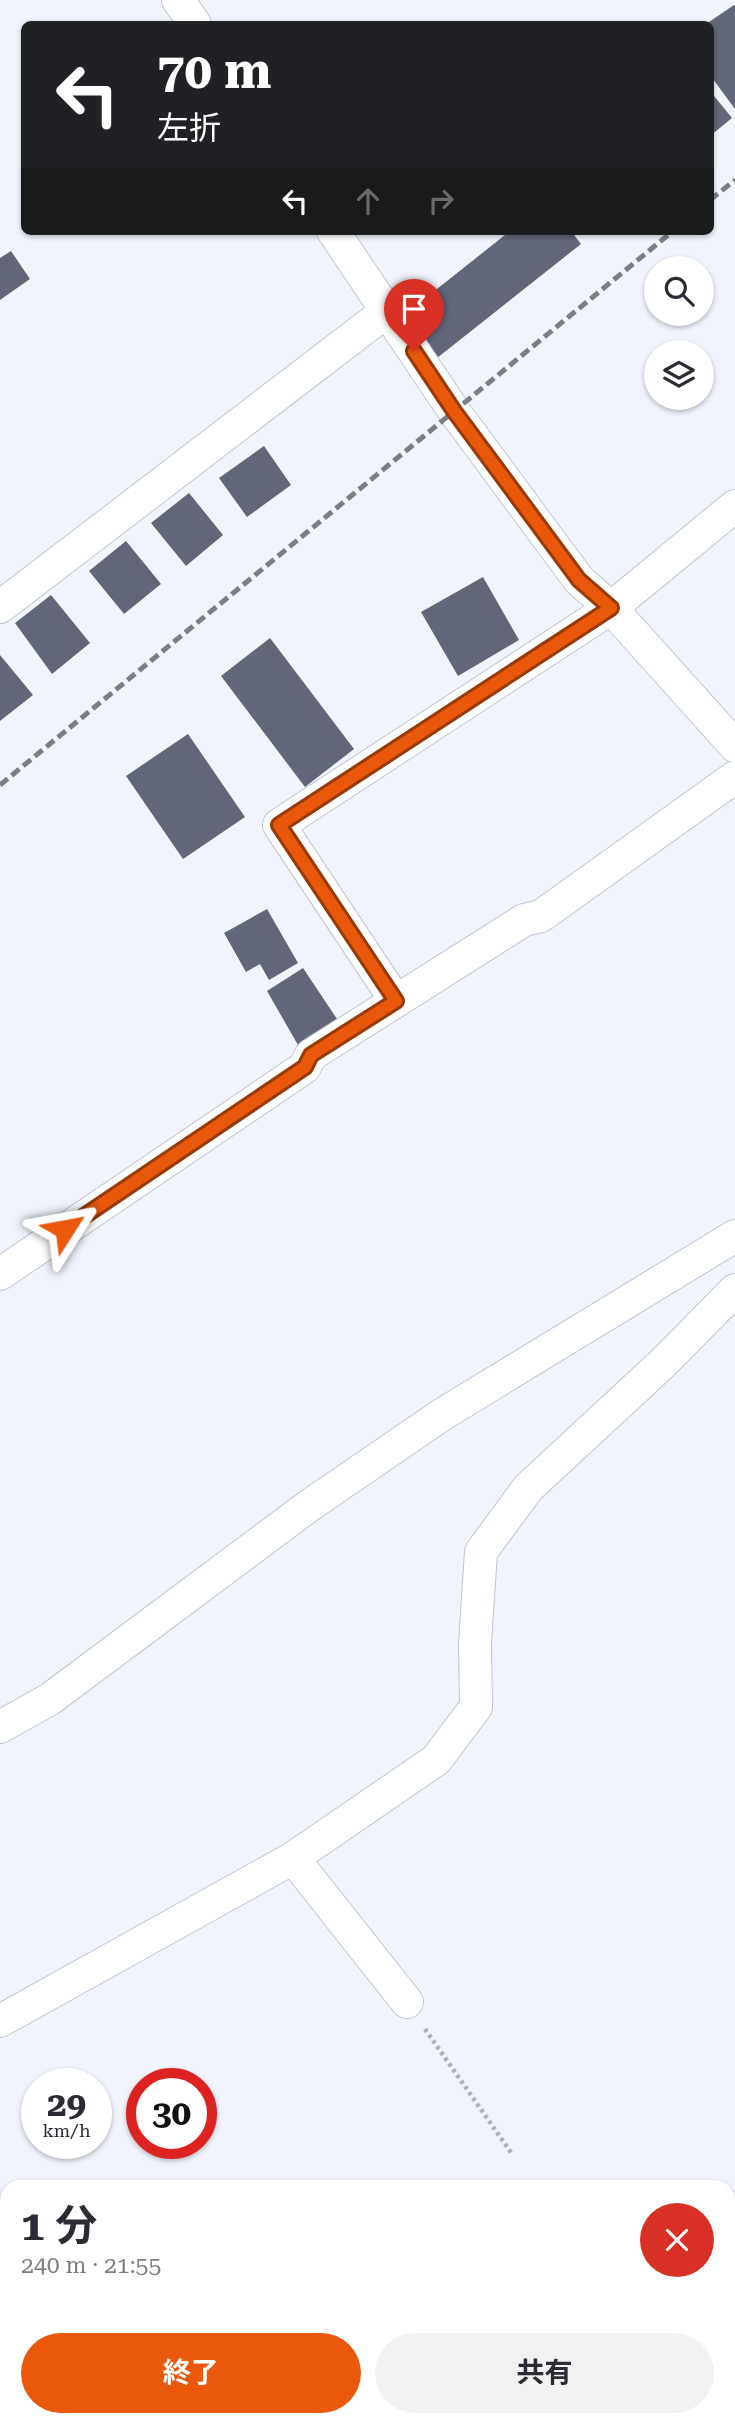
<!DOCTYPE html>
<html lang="ja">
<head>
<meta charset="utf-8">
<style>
	body { margin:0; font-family:"Roboto Serif","Noto Sans JP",serif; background:#f2f2f3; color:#2b2b33; height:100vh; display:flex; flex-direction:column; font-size:26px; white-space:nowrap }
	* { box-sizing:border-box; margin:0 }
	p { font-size:23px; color:#7c7c81 }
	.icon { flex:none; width:38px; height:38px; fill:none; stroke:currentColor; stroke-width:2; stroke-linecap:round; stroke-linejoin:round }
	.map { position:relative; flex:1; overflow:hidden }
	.panel { position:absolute; left:0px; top:2180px; width:735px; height:247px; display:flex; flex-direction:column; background:#fff; border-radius:21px 21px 0 0; box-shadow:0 2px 5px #0004 }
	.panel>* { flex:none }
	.top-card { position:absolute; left:21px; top:21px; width:693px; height:214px; border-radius:10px; box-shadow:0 2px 5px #0004; background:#202124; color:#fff; overflow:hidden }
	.controls { position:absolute; left:644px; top:256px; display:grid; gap:14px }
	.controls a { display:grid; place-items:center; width:70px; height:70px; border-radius:50%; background:#fff; box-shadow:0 2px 5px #0004; font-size:35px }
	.speed { position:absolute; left:21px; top:2068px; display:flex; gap:14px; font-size:35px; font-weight:700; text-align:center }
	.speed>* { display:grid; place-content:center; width:91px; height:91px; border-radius:50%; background:#fff; box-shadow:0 2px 5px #0004; line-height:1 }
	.speed small { font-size:18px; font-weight:400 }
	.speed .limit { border:10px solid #d22; background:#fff; color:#111 }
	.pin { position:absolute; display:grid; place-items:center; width:60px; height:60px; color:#fff; margin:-72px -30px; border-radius:50% 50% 50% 0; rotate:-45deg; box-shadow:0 0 7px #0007 }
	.pin .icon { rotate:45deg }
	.me { position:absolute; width:77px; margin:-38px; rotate:56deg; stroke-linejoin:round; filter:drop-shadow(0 0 5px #0008) }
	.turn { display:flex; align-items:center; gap:24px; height:147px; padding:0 21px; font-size:32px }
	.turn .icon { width:91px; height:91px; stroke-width:2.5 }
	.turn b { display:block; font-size:49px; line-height:60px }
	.lanes { display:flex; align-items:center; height:66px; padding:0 21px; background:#0003; justify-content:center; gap:35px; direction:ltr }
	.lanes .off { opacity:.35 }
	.round { display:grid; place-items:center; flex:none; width:74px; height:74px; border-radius:37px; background:#f2f2f3 }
	.head { display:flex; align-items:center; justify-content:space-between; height:119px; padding:0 21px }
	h1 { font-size:42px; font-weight:700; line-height:52px }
	.action { display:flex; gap:14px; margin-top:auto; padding:14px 21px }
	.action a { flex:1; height:80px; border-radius:42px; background:#ea580c; color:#fff; font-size:28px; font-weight:700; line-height:80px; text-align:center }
	.action a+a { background:#f2f2f3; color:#2b2b33 }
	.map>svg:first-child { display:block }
</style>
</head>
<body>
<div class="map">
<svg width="735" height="2426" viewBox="0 0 735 2426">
	<rect width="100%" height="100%" fill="#f1f4fc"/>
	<!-- building -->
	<g fill="#616678">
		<polygon points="734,5 735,6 735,109 710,75 710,24 706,24"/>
		<polygon points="710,91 732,118 710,136"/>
		<polygon points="510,231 571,231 581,244 437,358 403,316"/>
		<polygon points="11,251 30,279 0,300 0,258"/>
		<polygon points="264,446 291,485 247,517 219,478"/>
		<polygon points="189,493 223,535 186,566 151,523"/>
		<polygon points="126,541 161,584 124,614 89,571"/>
		<polygon points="483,577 519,640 458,676 421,612"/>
		<polygon points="51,595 90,643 52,674 15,623"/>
		<polygon points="270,638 354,749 305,787 221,676"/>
		<polygon points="0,655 33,695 0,721"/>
		<polygon points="188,734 245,817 183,859 126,776"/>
		<polygon points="267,909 298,963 269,980 260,964 246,972 224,933"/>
		<polygon points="303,968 337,1019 298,1045 267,991"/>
	</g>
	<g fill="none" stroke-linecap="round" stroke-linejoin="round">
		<!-- street casing -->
		<g stroke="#bec5d9" stroke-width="34">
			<g id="street">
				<polyline points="178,0 195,24"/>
				<polyline points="333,231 454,411 579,580 611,608 735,746"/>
				<polyline points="0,607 387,311"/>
				<polyline points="396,1001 279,825 611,608 735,506"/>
				<polyline points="0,1274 305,1067 311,1055 524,920 541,916 735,777"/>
				<polyline points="0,1727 50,1699 310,1505 443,1414 735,1236"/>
				<polyline points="293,1858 407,2002"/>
				<polyline points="0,2021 293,1858 436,1760 476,1707 475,1643 481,1552 528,1488 663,1363 735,1290"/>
				<polyline points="728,2261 735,2256"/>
				<polyline points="598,2420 601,2426"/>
				<polyline points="182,2426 192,2420"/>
				<polyline points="445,2426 454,2420"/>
			</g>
		</g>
		<!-- path -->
		<polyline stroke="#adb0b8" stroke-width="4.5" stroke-dasharray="3.5 3.5" stroke-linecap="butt" points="425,2029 512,2154"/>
		<!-- street -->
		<use href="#street" stroke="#fff" stroke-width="32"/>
		<!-- rail -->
		<g stroke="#7c7e86" stroke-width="5" stroke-dasharray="10 5" stroke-linecap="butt">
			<polyline points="710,200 735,180"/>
			<polyline points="0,785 673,231"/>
		</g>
	</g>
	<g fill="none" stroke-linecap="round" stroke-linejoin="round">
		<!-- route casing -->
		<g stroke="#983908" stroke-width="18">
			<polyline id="route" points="65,1229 305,1067 311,1055 396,1001 279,825 611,608 579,580 454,411 414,351"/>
		</g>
		<!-- route -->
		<use href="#route" stroke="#ea580c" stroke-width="12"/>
	</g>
</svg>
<div class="controls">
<a><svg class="icon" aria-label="search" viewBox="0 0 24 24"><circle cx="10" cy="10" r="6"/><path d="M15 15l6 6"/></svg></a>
<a><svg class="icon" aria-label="layers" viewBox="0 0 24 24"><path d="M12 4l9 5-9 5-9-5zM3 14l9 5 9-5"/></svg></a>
</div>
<div class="speed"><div>29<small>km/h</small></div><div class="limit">30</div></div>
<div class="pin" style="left:414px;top:351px;background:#d93025"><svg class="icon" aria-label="arrive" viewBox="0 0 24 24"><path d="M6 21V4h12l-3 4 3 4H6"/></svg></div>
<svg class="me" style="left:65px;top:1229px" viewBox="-20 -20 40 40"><path d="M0-17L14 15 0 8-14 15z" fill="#ea580c" stroke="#fff" stroke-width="4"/></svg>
<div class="top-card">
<div class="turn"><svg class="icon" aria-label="left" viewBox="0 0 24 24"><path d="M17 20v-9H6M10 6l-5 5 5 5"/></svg><div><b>70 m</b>左折</div></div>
<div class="lanes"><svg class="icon" aria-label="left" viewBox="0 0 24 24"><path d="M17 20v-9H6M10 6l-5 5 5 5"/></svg><svg class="icon off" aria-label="ahead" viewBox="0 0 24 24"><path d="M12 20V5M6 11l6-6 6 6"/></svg><svg class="icon off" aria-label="right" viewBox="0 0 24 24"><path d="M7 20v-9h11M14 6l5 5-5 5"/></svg></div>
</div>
<section class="panel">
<div class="head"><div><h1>1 分</h1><p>240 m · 21:55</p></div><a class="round" style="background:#d93025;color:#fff"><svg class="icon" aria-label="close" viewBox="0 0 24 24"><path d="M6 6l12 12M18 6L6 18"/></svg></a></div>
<div class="action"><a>終了</a><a>共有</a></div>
</section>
</div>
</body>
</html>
